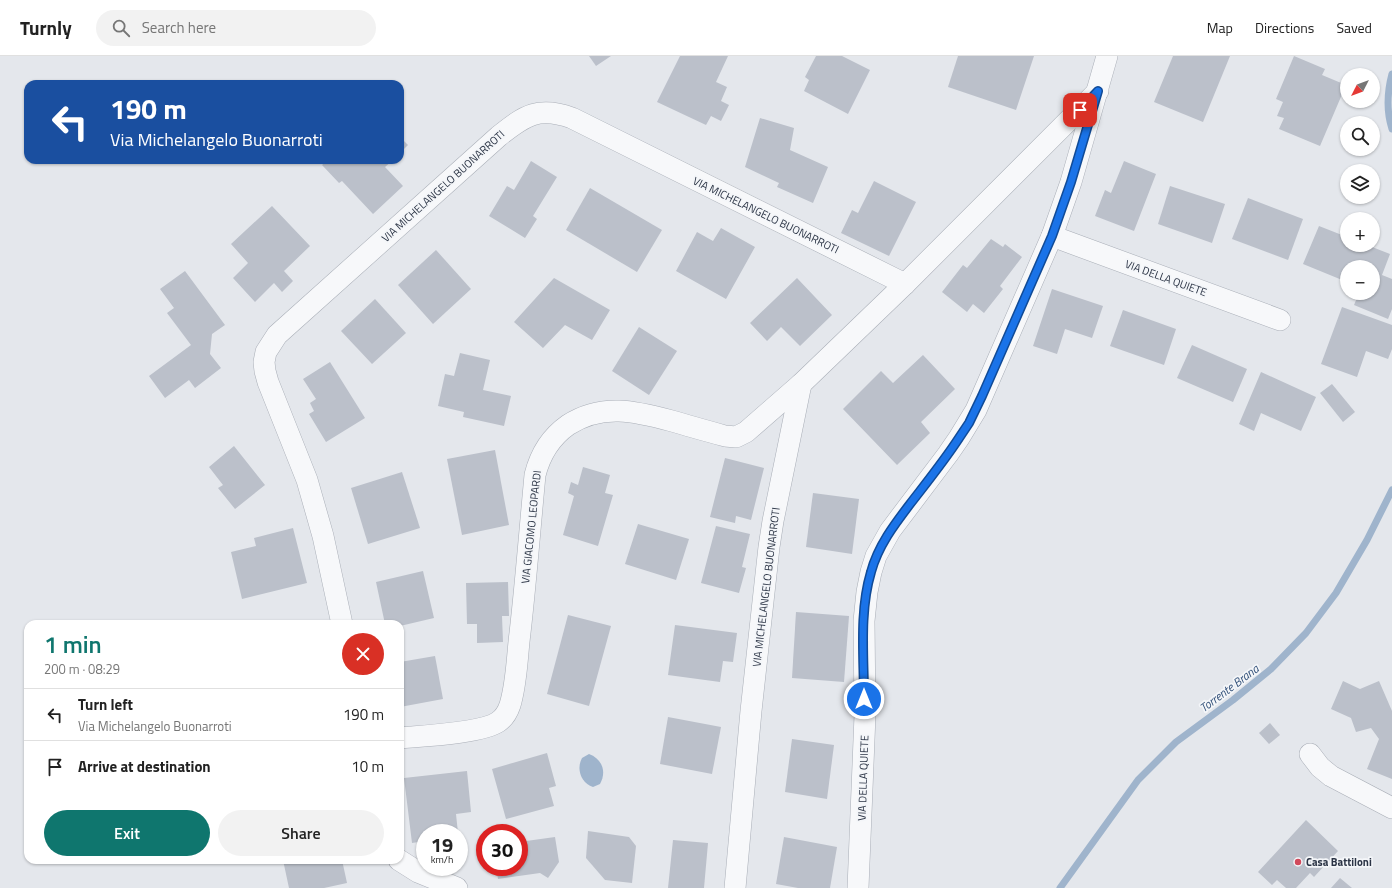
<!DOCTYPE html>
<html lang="en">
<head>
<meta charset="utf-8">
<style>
	body { margin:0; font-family:"Titillium Web",sans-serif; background:#f2f2f2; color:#222; height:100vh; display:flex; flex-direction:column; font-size:15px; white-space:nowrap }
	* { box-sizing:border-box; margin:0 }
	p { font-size:13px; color:#767676 }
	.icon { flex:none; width:22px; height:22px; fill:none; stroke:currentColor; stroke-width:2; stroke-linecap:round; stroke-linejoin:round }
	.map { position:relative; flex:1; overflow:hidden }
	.side { position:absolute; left:24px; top:564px; width:380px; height:244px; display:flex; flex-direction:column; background:#fff; border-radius:12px; box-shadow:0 1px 3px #0004 }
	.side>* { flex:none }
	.banner { position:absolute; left:24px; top:24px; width:380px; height:84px; border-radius:12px; box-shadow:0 1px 3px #0004; background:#1a4fa0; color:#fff; overflow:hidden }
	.needle { width:26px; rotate:228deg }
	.buttons { position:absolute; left:1340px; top:12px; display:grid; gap:8px }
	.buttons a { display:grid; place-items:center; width:40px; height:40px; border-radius:50%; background:#fff; box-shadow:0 1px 3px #0004; font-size:20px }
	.speed { position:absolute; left:416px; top:768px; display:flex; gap:8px; font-size:20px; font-weight:700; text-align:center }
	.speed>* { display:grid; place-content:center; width:52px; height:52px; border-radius:50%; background:#fff; box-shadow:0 1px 3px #0004; line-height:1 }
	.speed small { font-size:10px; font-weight:400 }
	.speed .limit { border:6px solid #d22; background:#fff; color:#111 }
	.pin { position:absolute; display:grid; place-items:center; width:34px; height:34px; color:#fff; margin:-17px; border-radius:8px; box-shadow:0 2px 6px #0006 }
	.me { position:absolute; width:44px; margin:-22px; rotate:0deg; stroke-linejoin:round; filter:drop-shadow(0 0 3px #0008) }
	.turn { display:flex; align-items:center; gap:14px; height:84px; padding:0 20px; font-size:18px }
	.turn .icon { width:52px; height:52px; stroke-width:2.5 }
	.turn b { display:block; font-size:28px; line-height:34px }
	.round { display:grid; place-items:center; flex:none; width:42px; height:42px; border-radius:21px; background:#f2f2f2 }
	.overview { display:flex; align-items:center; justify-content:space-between; height:68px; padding:0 20px }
	h1 { font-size:24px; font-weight:600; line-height:30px; color:#0f766e }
	.action { display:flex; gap:8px; margin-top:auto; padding:8px 20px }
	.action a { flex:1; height:46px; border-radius:24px; background:#0f766e; color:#fff; font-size:16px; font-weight:600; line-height:46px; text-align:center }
	.action a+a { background:#f2f2f2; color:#222 }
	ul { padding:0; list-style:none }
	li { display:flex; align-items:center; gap:12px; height:52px; padding:0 20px; border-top:1px solid #e0e0e0 }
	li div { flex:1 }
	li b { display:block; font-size:15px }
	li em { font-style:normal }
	header { display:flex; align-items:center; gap:24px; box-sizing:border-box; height:56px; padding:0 20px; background:#fff; border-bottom:1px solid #e0e0e0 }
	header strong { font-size:19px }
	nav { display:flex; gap:22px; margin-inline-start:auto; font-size:14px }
	.search { width:280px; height:36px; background:#f2f2f2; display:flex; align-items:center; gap:10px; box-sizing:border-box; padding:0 14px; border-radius:22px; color:#767676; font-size:15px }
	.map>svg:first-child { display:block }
</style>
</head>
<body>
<header>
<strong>Turnly</strong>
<div class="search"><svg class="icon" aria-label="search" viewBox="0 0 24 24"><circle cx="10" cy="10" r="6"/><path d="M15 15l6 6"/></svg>Search here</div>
<nav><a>Map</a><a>Directions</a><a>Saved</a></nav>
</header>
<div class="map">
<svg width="1392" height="832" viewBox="0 0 1392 832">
	<rect width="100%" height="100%" fill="#e4e7ec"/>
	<!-- water -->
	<path fill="#9fb4cc" d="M589 698C602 703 607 715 600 728L593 731C581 727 576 713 582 702Z"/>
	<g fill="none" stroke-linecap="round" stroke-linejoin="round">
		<!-- stream -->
		<g stroke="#9fb4cc" stroke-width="7">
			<path d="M1392 18C1387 37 1386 54 1392 73"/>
			<polyline points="1060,832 1138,724 1176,686 1233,644 1271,613 1306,577 1336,537 1367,484 1392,434"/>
		</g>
	</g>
	<!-- building -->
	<g fill="#bbc0ca">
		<polygon points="589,0 611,0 596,10"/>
		<polygon points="680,0 728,0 716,26 727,31 721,45 729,49 721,65 711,60 706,69 657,46"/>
		<polygon points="816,0 842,0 870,14 848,58 804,35 809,24 805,21"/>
		<polygon points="958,0 1034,0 1016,54 948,31"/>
		<polygon points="1173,0 1230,0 1203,66 1154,46"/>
		<polygon points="1294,0 1325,13 1322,19 1346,29 1320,90 1279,73 1284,62 1277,60 1283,46 1276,43"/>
		<polygon points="760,62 794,72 790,94 828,111 813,147 777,131 779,127 745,111"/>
		<polygon points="400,81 408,89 400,97"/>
		<polygon points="328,104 393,104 385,111 403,130 373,158 342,125 339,127 322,109"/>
		<polygon points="531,105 557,121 533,160 537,163 525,182 489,160 507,130 514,134"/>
		<polygon points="1124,105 1156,118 1134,175 1095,160 1105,134 1111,137"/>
		<polygon points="874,125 916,146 889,200 841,177 852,154 858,157"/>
		<polygon points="1170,130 1225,148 1212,187 1158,168"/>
		<polygon points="590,132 662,174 637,216 566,174"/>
		<polygon points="1248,142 1303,163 1288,204 1232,183"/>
		<polygon points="272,150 310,190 284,215 293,225 282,236 274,227 255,246 233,222 248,207 231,188"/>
		<polygon points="1319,170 1347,181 1347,189 1367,189 1390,198 1382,219 1392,223 1392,253 1388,263 1354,249 1359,237 1373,237 1373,211 1347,211 1347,226 1303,208"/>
		<polygon points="721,172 755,191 726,243 676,215 697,176 713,185"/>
		<polygon points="991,183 1003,191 1005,188 1022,201 1000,230 1003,233 984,257 973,248 967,256 942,236 963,209 967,212"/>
		<polygon points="436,194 471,233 433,268 398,229"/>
		<polygon points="185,215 225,269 212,278 210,298 221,312 195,332 189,324 165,342 149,320 191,289 167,257 174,252 160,233"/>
		<polygon points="554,222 610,254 592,284 565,269 543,292 514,266"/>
		<polygon points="797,222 832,259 800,290 781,271 767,285 750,267"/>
		<polygon points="1052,233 1103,250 1092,282 1065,273 1057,298 1033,290"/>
		<polygon points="375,243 406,277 372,308 341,275"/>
		<polygon points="1342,251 1392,269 1392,293 1388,303 1366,295 1357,321 1321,308"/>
		<polygon points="1123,254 1176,273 1164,309 1110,290"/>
		<polygon points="639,271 677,295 649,339 612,315"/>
		<polygon points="1192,289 1247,313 1233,346 1177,322"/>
		<polygon points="460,297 490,304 483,334 511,340 504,370 463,361 464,356 438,350 445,318 454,320"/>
		<polygon points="923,299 955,333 921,366 930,377 897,409 843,353 881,315 893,327"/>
		<polygon points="330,306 365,362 326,386 309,358 314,355 310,347 316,343 303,323"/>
		<polygon points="1261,316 1316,341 1301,375 1261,357 1254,375 1239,368"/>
		<polygon points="1332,328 1355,356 1343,366 1320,337"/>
		<polygon points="234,390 265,429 235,453 218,432 223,429 209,411"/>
		<polygon points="495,394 509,469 462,479 447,403"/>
		<polygon points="725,402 764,412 751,464 736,460 735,467 710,461"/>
		<polygon points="583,411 610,419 605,437 613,439 598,490 563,479 574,440 568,437 571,426 578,429"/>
		<polygon points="402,416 420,472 368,488 351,432"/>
		<polygon points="813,437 859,443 852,498 806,491"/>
		<polygon points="638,468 689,483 676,524 625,508"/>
		<polygon points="716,470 750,478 742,511 746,512 739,537 701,527"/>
		<polygon points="293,472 307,527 242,543 231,496 256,490 254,482"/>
		<polygon points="423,515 434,562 400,570 400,568 385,568 376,526"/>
		<polygon points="508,526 509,560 502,560 503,586 477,587 477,568 467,568 466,527"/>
		<polygon points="796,556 849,560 844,626 792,622"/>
		<polygon points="568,559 611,570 589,650 547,638"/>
		<polygon points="675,569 737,577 733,606 723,605 720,626 668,619"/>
		<polygon points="435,600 443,643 400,651 400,606"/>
		<polygon points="1343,625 1360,633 1379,625 1392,655 1392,723 1367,713 1379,683 1371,672 1356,676 1351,662 1331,653"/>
		<polygon points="668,661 721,671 712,718 660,708"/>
		<polygon points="1270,667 1280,679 1269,688 1259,677"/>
		<polygon points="792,683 834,689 827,743 785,736"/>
		<polygon points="547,697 556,730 549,732 554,750 506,763 492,713"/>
		<polygon points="467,715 471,756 456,758 458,777 425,777 425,785 412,787 404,722"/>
		<polygon points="1306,764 1338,795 1314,821 1310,817 1296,832 1286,832 1277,824 1272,829 1258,816"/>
		<polygon points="588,775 629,781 636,790 632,827 605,824 586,802"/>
		<polygon points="555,781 559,806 548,822 540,817 498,823 496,811 519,811 519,786"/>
		<polygon points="784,781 837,791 830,832 798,832 776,828"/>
		<polygon points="673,784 708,787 704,832 668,832"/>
		<polygon points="283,804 342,804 347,827 324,832 289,832"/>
		<polygon points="1340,822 1352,832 1331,832"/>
	</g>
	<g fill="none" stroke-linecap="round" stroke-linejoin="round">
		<!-- street casing -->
		<g stroke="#a9aeb7" stroke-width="22">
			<g id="street">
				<polyline points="1052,180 1280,264"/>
				<path d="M342 568 323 480 307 424 268 326 265 315 264 306 266 296 277 279 499 80C525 59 539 50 572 62L905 228"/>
				<path d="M400 682C422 680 482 677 498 666 504 662 508 655 510 649 517 626 517 600 520 577 526 524 530 472 535 419 540 399 551 381 568 369 602 347 635 355 672 365 689 370 707 375 725 380L736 381 746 376 801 328 905 228 1098 35"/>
				<polyline points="1310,698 1320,711 1331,720 1392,752"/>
				<polyline points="399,804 418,816 457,832"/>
				<polyline points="735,832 751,655 769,491 773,465 801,328"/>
				<polyline points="858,832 865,659 864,565 867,536 871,516 876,500 890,475 948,398 959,382 976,354 1052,180 1071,126 1107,0"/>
			</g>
		</g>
		<!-- street -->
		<use href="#street" stroke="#f7f8fa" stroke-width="21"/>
	</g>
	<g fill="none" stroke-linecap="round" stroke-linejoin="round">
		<!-- route casing -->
		<g stroke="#114b97" stroke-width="10">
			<path id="route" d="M864 643C864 601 859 556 871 516 878 490 894 469 910 448 927 426 944 405 959 382L969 367 982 340 1052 180 1071 126 1098 35 1080 54"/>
		</g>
		<!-- route -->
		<use href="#route" stroke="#1a73e8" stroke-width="7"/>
	</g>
	<!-- markers -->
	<circle fill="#d1495b" stroke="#f4f6f9" stroke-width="1.5" cx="1298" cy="806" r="4"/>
	<g text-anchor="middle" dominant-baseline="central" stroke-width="3.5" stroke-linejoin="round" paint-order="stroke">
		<!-- street labels -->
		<g font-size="11" fill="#2b3445" stroke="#f4f6f9">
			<text transform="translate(443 130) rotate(-42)">VIA MICHELANGELO BUONARROTI</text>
			<text transform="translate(766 159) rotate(26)">VIA MICHELANGELO BUONARROTI</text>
			<text transform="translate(1166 222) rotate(20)">VIA DELLA QUIETE</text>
			<text transform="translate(531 471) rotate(-84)">VIA GIACOMO LEOPARDI</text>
			<text transform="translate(766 531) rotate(-83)">VIA MICHELANGELO BUONARROTI</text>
			<text transform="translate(863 722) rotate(-88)">VIA DELLA QUIETE</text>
		</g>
		<!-- poi labels -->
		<g font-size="11" font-weight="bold" fill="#2b3445" stroke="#f4f6f9" text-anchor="start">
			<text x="1306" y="806">Casa Battiloni</text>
		</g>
		<!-- water labels -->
		<g font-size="12" font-style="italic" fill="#34527a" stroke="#f4f6f9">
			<text transform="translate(1229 632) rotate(-37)">Torrente Brana</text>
		</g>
	</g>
</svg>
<div class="buttons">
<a><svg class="needle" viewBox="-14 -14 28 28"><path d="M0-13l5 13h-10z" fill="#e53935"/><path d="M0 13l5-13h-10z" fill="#767676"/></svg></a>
<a><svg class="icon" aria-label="search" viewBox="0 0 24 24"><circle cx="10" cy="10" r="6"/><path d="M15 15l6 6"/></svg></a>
<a><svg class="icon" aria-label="layers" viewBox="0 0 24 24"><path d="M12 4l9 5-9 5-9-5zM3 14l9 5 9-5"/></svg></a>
<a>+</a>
<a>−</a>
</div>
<div class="speed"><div>19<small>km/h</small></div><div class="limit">30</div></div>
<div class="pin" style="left:1080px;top:54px;background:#d93025"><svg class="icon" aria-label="arrive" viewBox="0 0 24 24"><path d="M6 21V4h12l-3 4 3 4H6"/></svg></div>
<svg class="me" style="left:864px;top:643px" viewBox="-20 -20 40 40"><circle r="17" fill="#1a73e8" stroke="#fff" stroke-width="3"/><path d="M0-11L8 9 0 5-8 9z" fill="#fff"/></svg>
<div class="banner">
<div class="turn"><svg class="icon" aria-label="left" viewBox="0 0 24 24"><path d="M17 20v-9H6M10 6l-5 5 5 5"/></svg><div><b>190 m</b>Via Michelangelo Buonarroti</div></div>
</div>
<section class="side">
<div class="overview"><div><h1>1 min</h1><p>200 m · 08:29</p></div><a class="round" style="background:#d93025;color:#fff"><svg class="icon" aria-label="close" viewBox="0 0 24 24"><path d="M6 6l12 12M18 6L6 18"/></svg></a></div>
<ul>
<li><svg class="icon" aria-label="left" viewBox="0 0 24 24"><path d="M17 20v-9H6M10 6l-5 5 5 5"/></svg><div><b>Turn left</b><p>Via Michelangelo Buonarroti</p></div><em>190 m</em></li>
<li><svg class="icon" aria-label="arrive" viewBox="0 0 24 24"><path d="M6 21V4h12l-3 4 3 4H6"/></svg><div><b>Arrive at destination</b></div><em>10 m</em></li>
</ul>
<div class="action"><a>Exit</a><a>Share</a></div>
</section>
</div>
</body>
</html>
